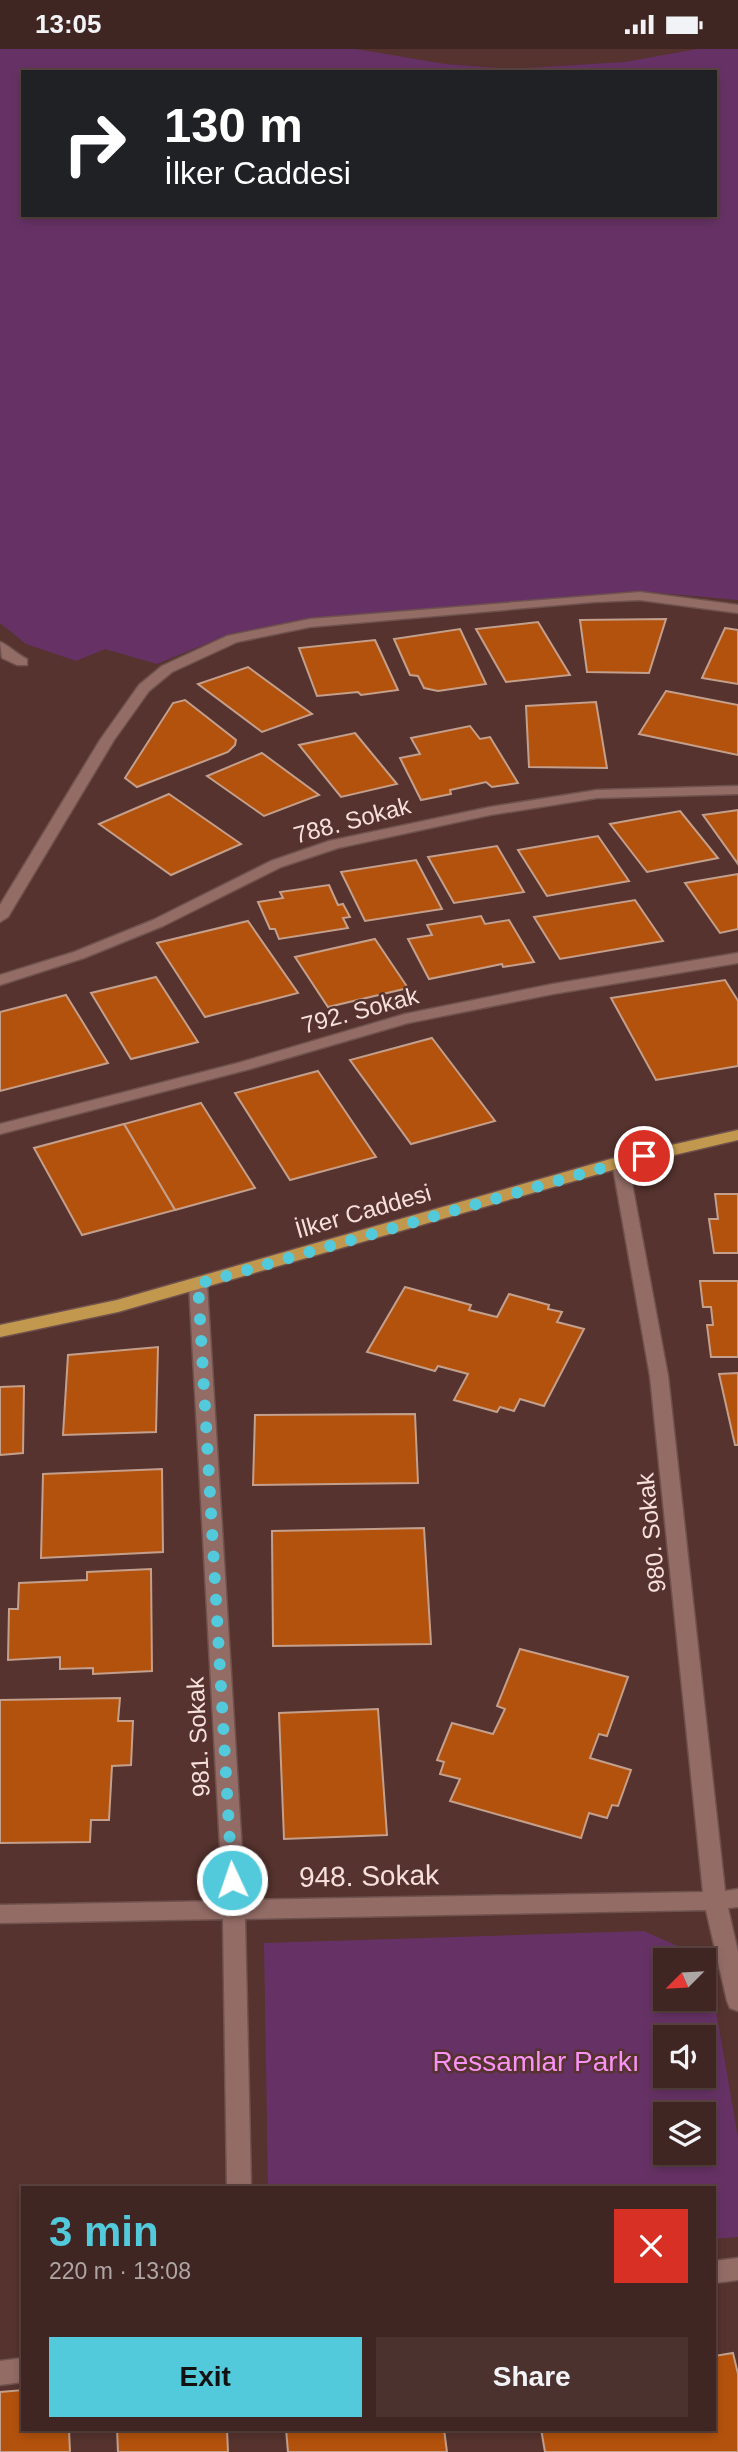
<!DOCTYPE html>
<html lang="en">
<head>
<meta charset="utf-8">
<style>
	body { margin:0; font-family:Helvetica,sans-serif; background:#4b322f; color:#f1f3f6; height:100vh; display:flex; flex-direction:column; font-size:26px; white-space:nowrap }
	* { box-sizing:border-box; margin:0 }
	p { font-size:23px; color:#aea5a5 }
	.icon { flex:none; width:38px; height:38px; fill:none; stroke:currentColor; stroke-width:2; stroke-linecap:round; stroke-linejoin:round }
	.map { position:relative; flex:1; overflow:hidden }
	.side { position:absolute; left:21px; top:2137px; width:695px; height:245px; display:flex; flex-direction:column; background:#402622; border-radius:0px; box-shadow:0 4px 10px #0003,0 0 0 2px #594340 }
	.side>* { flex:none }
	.top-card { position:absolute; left:21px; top:21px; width:696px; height:147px; border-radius:0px; box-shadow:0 4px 10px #0003,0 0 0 2px #594340; background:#202124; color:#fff; overflow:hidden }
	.needle { width:46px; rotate:246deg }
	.tools { position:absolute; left:653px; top:1899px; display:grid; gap:14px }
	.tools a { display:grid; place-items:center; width:63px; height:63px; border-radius:0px; background:#402622; box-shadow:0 4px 10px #0003,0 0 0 2px #594340; font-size:35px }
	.pin { position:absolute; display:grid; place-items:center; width:60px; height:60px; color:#fff; margin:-30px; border:4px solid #fff; border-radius:50%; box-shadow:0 2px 7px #0007 }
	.me { position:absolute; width:77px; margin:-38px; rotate:357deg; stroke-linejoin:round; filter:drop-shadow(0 0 5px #0008) }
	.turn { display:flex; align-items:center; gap:24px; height:147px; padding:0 28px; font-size:32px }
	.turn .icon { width:91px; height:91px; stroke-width:2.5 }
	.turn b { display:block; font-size:49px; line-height:60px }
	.round { display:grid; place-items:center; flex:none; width:74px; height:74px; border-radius:0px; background:#4b322f }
	.head { display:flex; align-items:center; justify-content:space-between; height:119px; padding:0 28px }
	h1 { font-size:42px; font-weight:800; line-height:52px; color:#53cadc }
	.primary-button { display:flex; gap:14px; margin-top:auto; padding:14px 28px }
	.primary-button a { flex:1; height:80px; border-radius:0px; background:#53cadc; color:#111; font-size:28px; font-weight:800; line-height:80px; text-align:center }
	.primary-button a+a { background:#4b322f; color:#f1f3f6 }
	.status { display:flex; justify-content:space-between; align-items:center; height:49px; padding:0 35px; background:#402622; direction:ltr }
	.status svg { height:19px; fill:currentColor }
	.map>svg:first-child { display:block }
</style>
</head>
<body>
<div class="status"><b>13:05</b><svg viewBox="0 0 49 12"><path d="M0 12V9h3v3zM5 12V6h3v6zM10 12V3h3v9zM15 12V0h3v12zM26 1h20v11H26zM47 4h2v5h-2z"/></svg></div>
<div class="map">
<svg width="738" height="2403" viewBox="0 0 738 2403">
	<rect width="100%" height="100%" fill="#56332e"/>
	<!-- green -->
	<g fill="#663265" fill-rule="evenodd">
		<path d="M0 0H356L445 15 510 20 625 13 697 0H738V551L637 542 308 570 230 585 157 615 105 600 76 612 26 595 0 574ZM23 23H716V166H23Z"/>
		<path d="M644 1882 707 1910 738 2088V2188L714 2190V2138H268L264 1894ZM665 1911H704V1950H665ZM665 1988H704V2026H665ZM665 2065H704V2104H665Z"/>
	</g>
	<!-- building -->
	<g fill="#b3520d" stroke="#c49f8c" stroke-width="2">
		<polygon points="666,570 649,624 587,623 580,571"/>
		<polygon points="538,573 570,626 506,633 476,580"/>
		<polygon points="725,579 738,581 738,635 702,629"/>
		<polygon points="460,580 486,635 438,642 424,639 418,627 410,626 394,590"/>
		<polygon points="375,591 398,641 361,646 358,643 317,647 299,599"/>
		<polygon points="248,618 312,665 262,683 198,635"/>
		<polygon points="666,642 738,656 738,706 639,685"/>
		<polygon points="185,651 236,691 235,696 228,703 137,738 125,729 173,654"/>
		<polygon points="596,653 607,719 529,718 526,657"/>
		<polygon points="470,677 480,690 490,688 518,734 492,738 486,733 450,741 451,745 421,751 400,709 420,705 411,689"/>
		<polygon points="355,684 397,735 341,748 299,696"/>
		<polygon points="262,704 319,746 264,767 207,727"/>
		<polygon points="169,745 241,795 171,826 99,775"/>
		<polygon points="738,761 738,815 703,766"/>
		<polygon points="680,762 718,809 647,823 610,775"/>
		<polygon points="598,787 629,832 547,847 518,801"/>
		<polygon points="497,797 524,843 454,854 428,808"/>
		<polygon points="416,811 442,860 365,872 341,823"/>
		<polygon points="738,825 738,880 720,884 685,834"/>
		<polygon points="329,836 338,856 343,855 350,868 343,869 348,879 279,890 275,880 270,880 258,853 283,849 280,843"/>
		<polygon points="635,851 663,892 560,910 534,868"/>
		<polygon points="481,867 485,875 509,871 534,913 503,918 502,915 429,930 408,890 432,886 427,876"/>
		<polygon points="248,872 298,944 205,968 157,894"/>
		<polygon points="375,890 408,939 328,958 295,908"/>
		<polygon points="156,928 198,993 131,1010 91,944"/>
		<polygon points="725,931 738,952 738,1017 656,1031 611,949"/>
		<polygon points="66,946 108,1014 0,1042 0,963"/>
		<polygon points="432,989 495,1072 411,1095 350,1011"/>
		<polygon points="318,1022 376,1108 290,1131 235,1044"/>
		<polygon points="201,1054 255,1139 175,1161 124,1075"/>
		<polygon points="124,1075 175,1161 82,1186 34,1099"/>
		<polygon points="715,1145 738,1145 738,1204 714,1204 709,1170 718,1170"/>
		<polygon points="700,1232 738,1232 738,1308 711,1308 707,1276 713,1276 711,1258 703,1258"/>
		<polygon points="405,1238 471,1256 469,1261 497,1268 509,1245 549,1256 548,1260 562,1263 557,1273 584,1280 544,1357 520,1350 514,1362 500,1358 497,1363 454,1351 468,1325 438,1317 435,1322 367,1303"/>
		<polygon points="158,1298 156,1383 63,1386 68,1306"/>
		<polygon points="738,1324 738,1396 735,1396 719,1325"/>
		<polygon points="24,1337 23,1404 0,1406 0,1338"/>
		<polygon points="415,1365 418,1434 253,1436 255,1366"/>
		<polygon points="162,1420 163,1503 41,1509 43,1425"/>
		<polygon points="424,1479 431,1595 273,1597 272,1482"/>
		<polygon points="151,1520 152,1622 93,1625 93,1619 60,1620 60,1608 8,1611 9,1560 18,1560 19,1534 87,1531 87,1523"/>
		<polygon points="520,1600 628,1628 607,1687 599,1685 590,1709 631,1721 618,1757 612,1756 607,1769 589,1764 581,1789 450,1752 460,1730 440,1725 444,1713 437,1711 452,1674 493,1685 505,1660 497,1657"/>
		<polygon points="120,1649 118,1672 133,1672 131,1716 112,1717 109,1771 91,1771 90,1793 0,1794 0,1651"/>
		<polygon points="378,1660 387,1786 284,1790 279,1664"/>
		<polygon points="733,2304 738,2325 738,2403 545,2403 541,2380 714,2380 714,2307"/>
		<polygon points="23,2341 23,2380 69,2380 70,2403 0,2403 0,2343"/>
		<polygon points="117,2380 227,2380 228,2403 118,2403"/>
		<polygon points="286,2380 444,2380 447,2403 288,2403"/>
	</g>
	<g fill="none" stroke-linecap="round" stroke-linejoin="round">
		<!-- minor casing -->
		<g stroke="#6f514d" stroke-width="3">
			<g id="minor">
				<polygon points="640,543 738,556 738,564 640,551 594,553 310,578 237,593 172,623 149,642 114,691 8,868 0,873 0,856 100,691 139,636 162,617 227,587 310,570"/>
				<path d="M0 593C7 595 18 606 27 610V616H17L2 609Z"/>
				<polygon points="738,737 738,745 597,749 490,766 338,799 281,818 163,877 84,909 0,936 0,926 74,903 153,871 271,812 329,792 490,758 597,741"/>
				<polygon points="738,904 738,914 553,945 408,974 250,1020 0,1085 0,1075 238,1014 405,965 553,935"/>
				<polygon points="620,1108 628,1113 668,1327 725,1842 738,1840 738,1858 728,1859 738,1903 738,1962 730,1959 727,1952 706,1861 245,1870 251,2138 227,2138 223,1870 0,1874 0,1856 223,1852 189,1235 198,1229 207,1235 245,1851 703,1843 650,1327 612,1113"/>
				<polygon points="738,2209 738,2231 714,2234 714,2212"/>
				<polygon points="23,2309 23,2333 0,2336 0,2312"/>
			</g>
		</g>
		<!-- major casing -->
		<g stroke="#6f514d" stroke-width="3">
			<polygon id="major" points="738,1081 738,1091 623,1118 118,1263 0,1288 0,1276 117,1251 614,1109"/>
		</g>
		<!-- minor -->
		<use href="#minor" fill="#936c66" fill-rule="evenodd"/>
		<!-- major -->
		<use href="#major" fill="#c1984e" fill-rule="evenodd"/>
	</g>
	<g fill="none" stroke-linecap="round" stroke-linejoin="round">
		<!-- route -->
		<polyline stroke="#53cadc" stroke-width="12" stroke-dasharray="0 21.6" points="232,1831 198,1235 644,1107"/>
	</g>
	<g text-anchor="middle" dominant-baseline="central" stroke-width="5" stroke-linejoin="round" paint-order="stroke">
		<!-- street labels -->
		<g font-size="24" fill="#f7e0dc" stroke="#56332e">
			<text transform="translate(352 771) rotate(-15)">788. Sokak</text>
			<text transform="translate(360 961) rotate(-15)">792. Sokak</text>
			<text transform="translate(363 1162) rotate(-16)">İlker Caddesi</text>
			<text transform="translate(651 1484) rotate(-96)">980. Sokak</text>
			<text transform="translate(198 1688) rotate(-93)">981. Sokak</text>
		</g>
		<!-- near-street labels -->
		<g font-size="28" fill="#f7e0dc" stroke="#56332e">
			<text transform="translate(369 1827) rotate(-1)">948. Sokak</text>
		</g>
		<!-- near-park labels -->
		<g font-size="28" fill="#f992f6" stroke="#56332e">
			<text x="536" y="2012">Ressamlar Parkı</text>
		</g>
	</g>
</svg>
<div class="tools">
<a><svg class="needle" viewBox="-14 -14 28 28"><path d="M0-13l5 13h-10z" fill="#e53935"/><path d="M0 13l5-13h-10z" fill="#aea5a5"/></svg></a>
<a><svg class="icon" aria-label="sound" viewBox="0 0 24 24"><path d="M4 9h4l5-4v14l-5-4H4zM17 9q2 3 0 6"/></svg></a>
<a><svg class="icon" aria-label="layers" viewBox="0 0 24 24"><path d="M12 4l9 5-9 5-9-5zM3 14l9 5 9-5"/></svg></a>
</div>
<div class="pin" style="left:644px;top:1107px;background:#d93025"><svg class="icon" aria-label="arrive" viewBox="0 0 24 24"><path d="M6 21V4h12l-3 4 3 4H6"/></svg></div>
<svg class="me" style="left:232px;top:1831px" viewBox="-20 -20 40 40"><circle r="17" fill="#53cadc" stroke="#fff" stroke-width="3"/><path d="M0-11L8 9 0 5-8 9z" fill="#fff"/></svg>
<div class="top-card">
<div class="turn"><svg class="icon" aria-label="right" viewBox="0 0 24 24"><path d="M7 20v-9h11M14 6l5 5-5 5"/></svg><div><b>130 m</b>İlker Caddesi</div></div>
</div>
<section class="side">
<div class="head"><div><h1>3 min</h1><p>220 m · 13:08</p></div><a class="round" style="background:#d93025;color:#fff"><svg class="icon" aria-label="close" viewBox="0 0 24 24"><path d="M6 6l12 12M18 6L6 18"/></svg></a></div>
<div class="primary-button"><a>Exit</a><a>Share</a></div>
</section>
</div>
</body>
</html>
